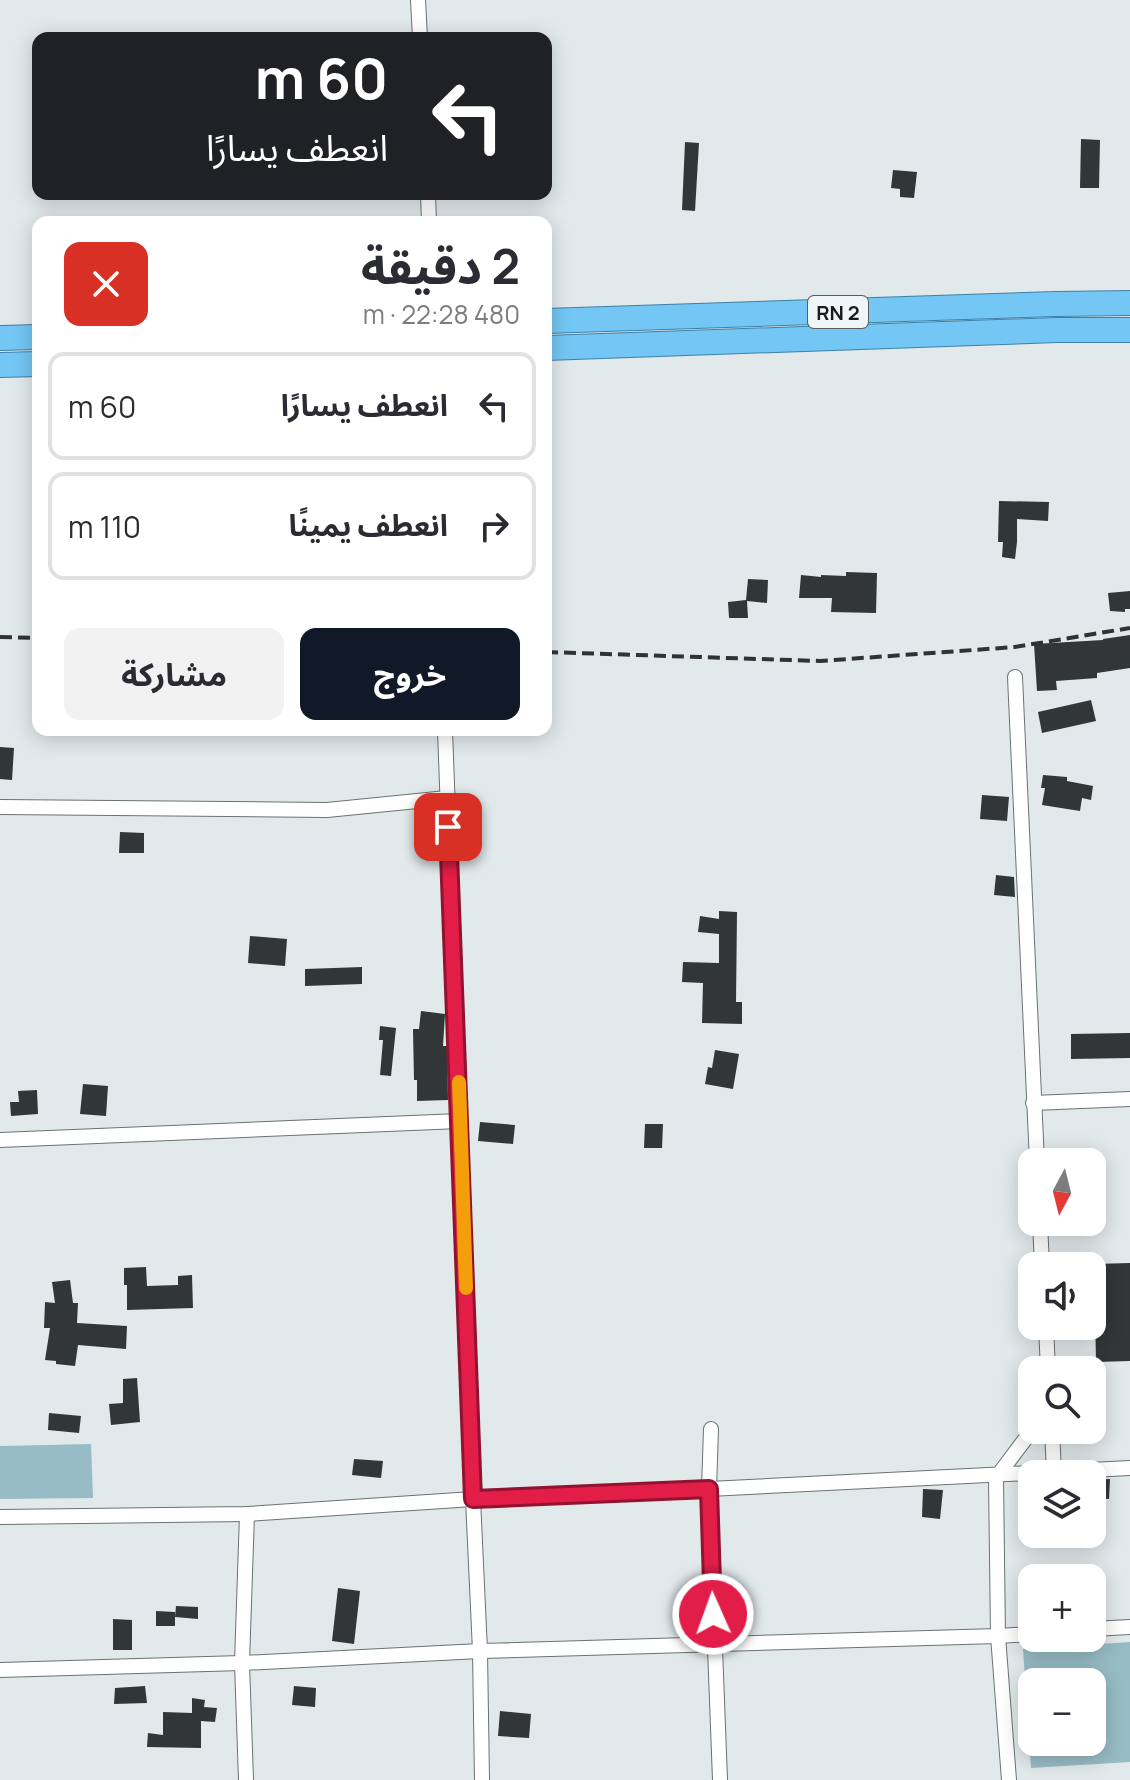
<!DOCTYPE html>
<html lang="ar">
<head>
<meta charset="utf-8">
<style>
	body { margin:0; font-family:Manrope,"Noto Sans Arabic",sans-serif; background:#f2f2f3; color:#2b2b33; direction:rtl; height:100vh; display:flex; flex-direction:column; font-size:30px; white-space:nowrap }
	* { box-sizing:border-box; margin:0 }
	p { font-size:26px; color:#7c7c81 }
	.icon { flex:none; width:44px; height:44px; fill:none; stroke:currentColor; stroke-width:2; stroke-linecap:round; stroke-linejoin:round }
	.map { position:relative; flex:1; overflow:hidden; direction:ltr }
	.details { position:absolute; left:32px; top:216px; width:520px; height:520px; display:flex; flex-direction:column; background:#fff; border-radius:16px; box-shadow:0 4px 20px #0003; direction:rtl }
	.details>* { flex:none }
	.banner { position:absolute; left:32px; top:32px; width:520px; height:168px; border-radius:16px; box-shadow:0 4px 20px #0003; direction:rtl; background:#202124; color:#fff; overflow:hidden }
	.needle { width:52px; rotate:187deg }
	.fabs { position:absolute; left:1018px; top:1148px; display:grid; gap:16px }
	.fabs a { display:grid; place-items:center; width:88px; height:88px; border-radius:16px; background:#fff; box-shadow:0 4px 20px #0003; font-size:40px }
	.pin { position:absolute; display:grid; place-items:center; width:68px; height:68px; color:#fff; margin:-34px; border-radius:16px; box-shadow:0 4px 12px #0006 }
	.me { position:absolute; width:88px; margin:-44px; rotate:358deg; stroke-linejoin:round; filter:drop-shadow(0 0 6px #0008) }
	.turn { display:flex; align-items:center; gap:28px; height:168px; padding:0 32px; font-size:36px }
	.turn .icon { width:104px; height:104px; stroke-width:2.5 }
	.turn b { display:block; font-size:56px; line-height:68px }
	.round { display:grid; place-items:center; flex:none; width:84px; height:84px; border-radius:16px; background:#f2f2f3 }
	.overview { display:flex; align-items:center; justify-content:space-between; height:136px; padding:0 32px }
	h1 { font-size:48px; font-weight:700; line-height:60px }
	.primary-button { display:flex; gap:16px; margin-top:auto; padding:16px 32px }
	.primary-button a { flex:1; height:92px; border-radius:16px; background:#111827; color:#fff; font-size:32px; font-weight:700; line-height:92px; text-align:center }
	.primary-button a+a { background:#f2f2f3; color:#2b2b33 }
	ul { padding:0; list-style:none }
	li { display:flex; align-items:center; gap:24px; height:108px; margin:0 16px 12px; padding:0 16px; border:4px solid #e1e1e2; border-radius:16px }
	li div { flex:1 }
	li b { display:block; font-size:30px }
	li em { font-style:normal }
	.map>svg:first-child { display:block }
</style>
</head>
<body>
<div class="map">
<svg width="1130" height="1780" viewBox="0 0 1130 1780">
	<rect width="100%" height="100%" fill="#e2e9eb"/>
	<!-- green -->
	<g fill="#98bcc5" fill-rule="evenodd">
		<polygon points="91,1444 93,1498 0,1499 0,1446"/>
		<path d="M1130 1642V1762L1031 1768 1023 1649ZM1032 1682H1092V1742H1032Z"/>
	</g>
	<!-- building -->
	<g fill="#313737">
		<polygon points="1081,139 1100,140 1099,188 1080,188"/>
		<polygon points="685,142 699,143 695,211 682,210"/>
		<polygon points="893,170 917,172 914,198 900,197 900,189 891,188"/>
		<polygon points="999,501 1049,502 1048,521 1017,519 1017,542 1015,559 1002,557 1003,542 998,542"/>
		<polygon points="846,572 877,573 876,613 831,612 832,598 799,598 801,575 821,577 821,575 846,576"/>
		<polygon points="748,579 768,580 767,603 747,601 748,618 729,618 728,602 746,600"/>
		<polygon points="1130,591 1130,609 1125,609 1125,612 1110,611 1108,593"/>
		<polygon points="1130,635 1130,668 1097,673 1097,678 1056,681 1057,690 1037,691 1034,644 1103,640 1103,639"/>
		<polygon points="1091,700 1096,721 1042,733 1038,712"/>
		<polygon points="0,747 14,748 12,780 0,779"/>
		<polygon points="1043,775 1067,777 1067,781 1093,786 1091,800 1082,798 1080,811 1042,805 1045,788 1041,788"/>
		<polygon points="982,795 1009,797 1007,821 980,819"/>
		<polygon points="120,832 144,833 144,853 119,853"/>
		<polygon points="996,875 1014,877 1015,897 994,895"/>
		<polygon points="719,911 737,912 736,1002 742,1002 742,1024 702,1023 703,983 682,982 683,962 719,963 719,934 698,932 700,916 719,919"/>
		<polygon points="250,936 287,939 285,966 248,963"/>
		<polygon points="362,967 362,984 305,986 305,969"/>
		<polygon points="421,1011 445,1014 443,1046 447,1046 448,1100 417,1101 417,1080 414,1080 413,1029 419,1029"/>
		<polygon points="380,1026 396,1028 391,1076 380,1075 383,1040 379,1040"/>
		<polygon points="1130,1033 1130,1058 1071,1059 1071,1034"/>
		<polygon points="715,1050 739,1054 733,1089 705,1084 708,1067 712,1068"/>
		<polygon points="83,1084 108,1086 106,1116 80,1114"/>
		<polygon points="37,1090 38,1114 11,1116 10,1102 19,1102 18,1091"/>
		<polygon points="480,1122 515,1125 513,1144 478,1141"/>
		<polygon points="645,1124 663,1124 662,1148 644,1148"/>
		<polygon points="1130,1263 1130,1361 1096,1362 1094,1264"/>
		<polygon points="146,1267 147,1286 178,1285 178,1276 192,1275 193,1308 127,1310 127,1285 124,1285 124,1268"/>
		<polygon points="70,1280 73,1303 78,1303 77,1323 127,1326 126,1349 78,1345 75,1366 56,1364 56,1361 45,1360 50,1328 44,1328 45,1302 55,1303 52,1282"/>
		<polygon points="137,1378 140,1422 111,1425 109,1404 123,1403 123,1379"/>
		<polygon points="49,1413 81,1416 79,1433 48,1430"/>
		<polygon points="354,1459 383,1461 381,1478 352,1475"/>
		<polygon points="1110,1479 1109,1499 1092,1498 1092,1480"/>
		<polygon points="923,1489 943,1490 940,1519 922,1517"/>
		<polygon points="338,1588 360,1591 354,1644 332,1641"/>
		<polygon points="176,1606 198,1607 198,1619 175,1617 175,1626 156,1626 156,1611 175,1612 175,1617"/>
		<polygon points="113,1619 132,1620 132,1650 113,1650"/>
		<polygon points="145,1686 147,1703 114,1704 115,1688"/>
		<polygon points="294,1686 316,1688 315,1707 292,1705"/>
		<polygon points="192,1698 205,1700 204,1707 217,1708 215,1722 201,1721 201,1748 147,1747 148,1733 163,1735 163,1712 192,1713"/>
		<polygon points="500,1711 531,1714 529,1738 498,1736"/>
	</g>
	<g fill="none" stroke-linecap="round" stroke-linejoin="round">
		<!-- minor casing -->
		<g stroke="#6b7273" stroke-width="16">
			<g id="minor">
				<polyline points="418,0 420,38"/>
				<polyline points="428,194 429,222"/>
				<polyline points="1015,677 1037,1162"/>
				<polyline points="445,730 473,1499 480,1651 482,1780"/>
				<polyline points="0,807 327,810 447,798"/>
				<polyline points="1033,1103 1130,1099"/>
				<polyline points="0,1140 460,1121"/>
				<polyline points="1040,1222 1042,1266"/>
				<polyline points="1046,1326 1048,1370"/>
				<polyline points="711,1429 709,1489 720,1780"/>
				<polyline points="1052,1430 1054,1472"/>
				<polyline points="0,1517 247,1514 473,1499 709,1489 1130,1468"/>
				<polyline points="1092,1629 1130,1627"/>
				<polyline points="0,1670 242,1663 480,1651 998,1636 1032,1634"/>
				<polyline points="246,1780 242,1663 247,1514"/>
				<polyline points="1009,1780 998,1636 996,1478 1032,1430"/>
			</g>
		</g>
		<!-- trunk casing -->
		<g stroke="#3d81a7" stroke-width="26">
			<g id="trunk">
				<polyline points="546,321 1056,304 1130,303"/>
				<polyline points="0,338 38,337"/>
				<polyline points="546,348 1057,330 1130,330"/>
				<polyline points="0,365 38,364"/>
			</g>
		</g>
		<!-- minor -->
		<use href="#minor" stroke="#fff" stroke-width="14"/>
		<!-- trunk -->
		<use href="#trunk" stroke="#74c6f4" stroke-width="24"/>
		<!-- rail -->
		<g stroke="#303233" stroke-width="4" stroke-dasharray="12 6" stroke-linecap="butt">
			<polyline points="0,637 38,638"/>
			<polyline points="546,652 820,661 1015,647 1130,628"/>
		</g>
	</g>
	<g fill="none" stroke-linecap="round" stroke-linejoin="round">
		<!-- route casing -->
		<g stroke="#92132f" stroke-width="20">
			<polyline id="route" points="448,827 473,1499 709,1489 713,1614"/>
		</g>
		<!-- route -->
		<use href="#route" stroke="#e11d48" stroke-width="14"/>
		<!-- slow -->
		<polyline stroke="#f59e0b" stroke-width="14" points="459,1082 466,1288"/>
	</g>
	<g text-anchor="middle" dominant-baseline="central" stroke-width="8" stroke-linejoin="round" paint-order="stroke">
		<!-- shield labels -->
		<rect fill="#eff6f8" stroke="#595d5e" stroke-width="2" x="808" y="296" width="60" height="32" rx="6"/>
		<g font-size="20" font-weight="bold" fill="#191b1c">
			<text x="838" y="312">RN 2</text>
		</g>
	</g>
</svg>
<div class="fabs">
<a><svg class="needle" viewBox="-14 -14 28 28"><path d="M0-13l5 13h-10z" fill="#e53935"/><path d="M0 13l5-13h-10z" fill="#7c7c81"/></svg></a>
<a><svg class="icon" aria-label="sound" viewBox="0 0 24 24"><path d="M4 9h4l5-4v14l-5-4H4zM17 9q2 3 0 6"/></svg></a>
<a><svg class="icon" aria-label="search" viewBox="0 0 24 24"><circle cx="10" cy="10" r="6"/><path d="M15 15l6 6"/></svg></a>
<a><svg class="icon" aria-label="layers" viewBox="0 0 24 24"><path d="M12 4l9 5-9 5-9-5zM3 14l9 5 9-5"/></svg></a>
<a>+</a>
<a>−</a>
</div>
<div class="pin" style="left:448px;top:827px;background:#d93025"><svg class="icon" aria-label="arrive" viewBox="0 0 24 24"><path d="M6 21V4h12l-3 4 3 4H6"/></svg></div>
<svg class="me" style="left:713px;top:1614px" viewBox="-20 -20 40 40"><circle r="17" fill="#e11d48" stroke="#fff" stroke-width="3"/><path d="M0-11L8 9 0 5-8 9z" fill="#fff"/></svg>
<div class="banner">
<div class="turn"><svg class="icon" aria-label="left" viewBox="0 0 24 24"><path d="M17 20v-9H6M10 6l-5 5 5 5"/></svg><div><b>60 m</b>انعطف يسارًا</div></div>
</div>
<section class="details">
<div class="overview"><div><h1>2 دقيقة</h1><p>480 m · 22:28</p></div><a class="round" style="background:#d93025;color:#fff"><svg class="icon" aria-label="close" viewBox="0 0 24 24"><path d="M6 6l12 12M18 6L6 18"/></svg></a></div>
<ul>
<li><svg class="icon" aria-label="left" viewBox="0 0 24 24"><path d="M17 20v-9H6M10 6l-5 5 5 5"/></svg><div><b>انعطف يسارًا</b></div><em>60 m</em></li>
<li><svg class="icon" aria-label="right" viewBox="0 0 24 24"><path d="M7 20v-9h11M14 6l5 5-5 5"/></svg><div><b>انعطف يمينًا</b></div><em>110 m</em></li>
</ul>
<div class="primary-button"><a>خروج</a><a>مشاركة</a></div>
</section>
</div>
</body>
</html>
